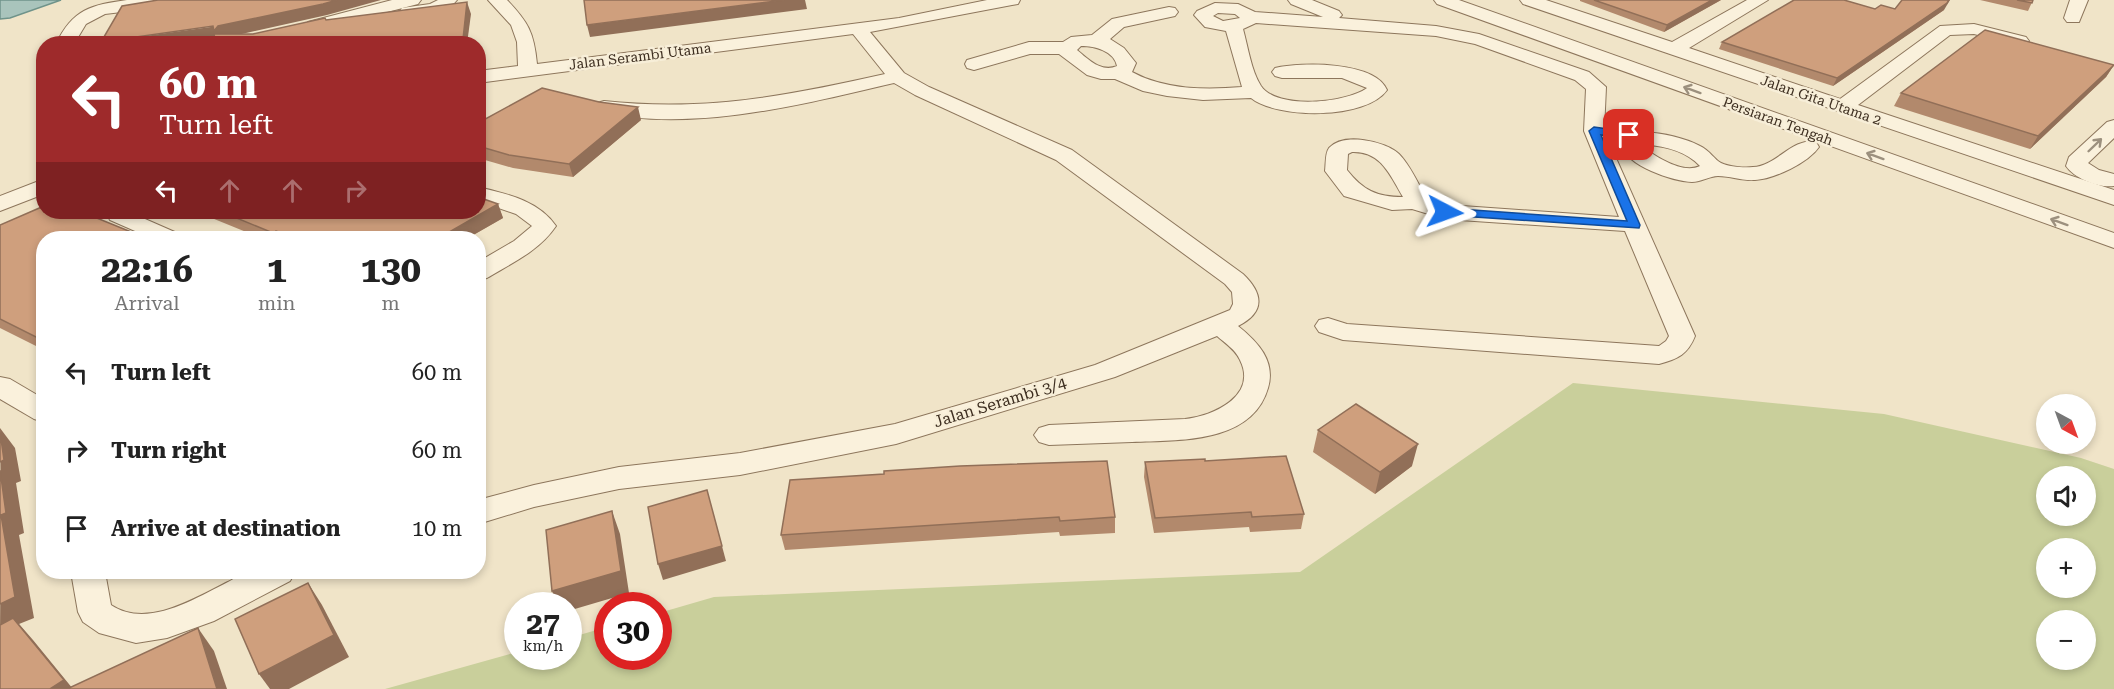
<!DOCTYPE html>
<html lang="en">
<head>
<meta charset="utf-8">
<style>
	body { margin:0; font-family:"Roboto Serif",serif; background:#f6f6f6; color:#222; height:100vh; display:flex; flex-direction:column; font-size:22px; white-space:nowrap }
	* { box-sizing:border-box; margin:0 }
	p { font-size:20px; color:#767676 }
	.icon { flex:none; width:33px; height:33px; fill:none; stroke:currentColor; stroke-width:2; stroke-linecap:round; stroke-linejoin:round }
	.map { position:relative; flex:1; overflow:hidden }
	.sheet { position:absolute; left:36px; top:231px; width:450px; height:348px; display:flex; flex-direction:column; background:#fff; border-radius:24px; box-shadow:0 3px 9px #0003 }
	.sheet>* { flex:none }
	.hud { position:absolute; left:36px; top:36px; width:450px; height:183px; border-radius:24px; box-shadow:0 3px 9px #0003; background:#9e2a2b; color:#fff; overflow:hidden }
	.needle { width:39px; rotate:139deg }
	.buttons { position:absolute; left:2036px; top:394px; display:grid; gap:12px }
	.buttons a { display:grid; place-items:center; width:60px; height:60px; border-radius:50%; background:#fff; box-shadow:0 3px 9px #0003; font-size:30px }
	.speed { position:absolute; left:504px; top:592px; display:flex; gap:12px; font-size:30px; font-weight:700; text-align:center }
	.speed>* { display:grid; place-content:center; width:78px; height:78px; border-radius:50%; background:#fff; box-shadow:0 3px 9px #0003; line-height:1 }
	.speed small { font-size:15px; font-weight:400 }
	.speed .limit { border:9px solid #d22; background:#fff; color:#111 }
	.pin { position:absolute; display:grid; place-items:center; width:51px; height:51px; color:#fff; margin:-26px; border-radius:12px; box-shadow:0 3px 9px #0006 }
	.me { position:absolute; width:66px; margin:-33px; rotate:94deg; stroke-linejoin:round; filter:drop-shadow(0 0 4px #0008) }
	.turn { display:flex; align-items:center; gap:21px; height:126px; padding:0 24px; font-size:27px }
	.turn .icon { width:78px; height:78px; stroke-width:2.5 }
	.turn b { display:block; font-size:42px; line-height:51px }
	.lanes { display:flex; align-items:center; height:57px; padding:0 24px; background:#0003; justify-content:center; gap:30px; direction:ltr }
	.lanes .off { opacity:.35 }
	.eta { display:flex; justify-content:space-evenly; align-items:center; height:102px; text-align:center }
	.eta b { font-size:36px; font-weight:700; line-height:42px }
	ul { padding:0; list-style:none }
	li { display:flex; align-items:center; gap:18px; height:78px; padding:0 24px }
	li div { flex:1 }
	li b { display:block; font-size:22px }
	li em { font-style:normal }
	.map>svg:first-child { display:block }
</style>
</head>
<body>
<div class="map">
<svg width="2114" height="689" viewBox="0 0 2114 689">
	<rect width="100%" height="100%" fill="#f0e4c8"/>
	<!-- green -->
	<path fill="#c9cf9b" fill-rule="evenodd" d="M1573 383 1884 414 2081 458 2114 469V689H385L517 652 518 657H568L569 638 607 627 608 657H658L659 613 714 597 1300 572ZM2046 477H2085V516H2046ZM2046 549H2085V588H2046ZM2046 621H2085V660H2046Z"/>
	<!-- water -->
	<polygon fill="#a9c4bc" stroke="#6f938a" stroke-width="1.5" points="0,0 61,0 10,18 0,19"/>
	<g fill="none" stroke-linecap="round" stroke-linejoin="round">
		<!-- minor casing -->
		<g stroke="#8d765c" stroke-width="2">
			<g id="minor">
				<path d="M127 0H188L186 4 180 5 105 14 86 24 74 44H56C73 9 91 5 127 0Z"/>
				<polygon points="392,0 421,0 418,4 314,31 308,30 305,26 308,22"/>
				<path d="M438 0H457C446 15 419 20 402 16L399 12 402 8 430 4Z"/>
				<path d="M488 0H507C528 22 534 32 537 64L899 18 987 0H1020L1018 4 1012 5 870 32 904 73 929 87 1072 150 1243 274C1263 293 1266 312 1238 326 1258 342 1276 361 1268 388 1252 444 1178 440 1132 442 1104 443 1077 444 1049 445L1039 442 1034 435 1039 428 1049 425 1185 419C1213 416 1258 396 1240 360 1236 350 1225 343 1217 336L1115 377 896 444 740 475 619 489 534 507 478 524V500L534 485 619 467 740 453 895 424 1095 365 1230 310 1233 304 1232 292 1225 284 1056 160 915 95 894 83C805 104 688 134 597 111L594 107 597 103 604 101C705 112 787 96 885 74L853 34 478 83V71L518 66 517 42 511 25Z"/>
				<path d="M1288 0H1312L1339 11 1342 15 1339 18 1436 26 1479 34 1589 72 1606 87 1604 131 1695 336C1688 354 1678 359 1659 364L1343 340 1319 332 1315 326 1319 320 1328 318 1347 324 1659 346 1666 341 1669 336 1625 231 1445 219 1412 209 1392 210 1344 196 1325 171C1326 164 1325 153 1329 148 1343 132 1386 141 1399 154 1410 165 1419 185 1426 198L1448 205 1619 217 1584 131 1586 89 1575 80 1475 44 1436 36 1256 23 1243 29C1248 47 1251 70 1261 86 1277 110 1346 103 1367 88L1342 78H1282L1275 76 1272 72 1275 68C1301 62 1375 61 1387 90 1366 120 1277 119 1251 98L1203 100 1167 96 1143 91 1115 79H1101L1087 75 1059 54H1030L974 70 967 68 965 64 967 60 1029 42H1063L1071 37 1092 35 1112 19 1169 7 1175 8 1178 12 1175 16 1124 27 1110 39 1124 48 1136 63 1132 72C1165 90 1206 90 1242 87L1226 31 1205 27 1194 15 1197 11 1215 3 1238 4 1255 12 1323 17 1291 4ZM1218 13 1235 14 1240 18 1223 21 1213 16ZM1081 46C1095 46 1114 51 1117 66 1101 73 1088 59 1077 50ZM1352 152C1381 151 1390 175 1403 197 1376 197 1363 190 1347 170L1348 154Z"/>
				<polygon points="1434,0 1459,0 2114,233 2114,248 1437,4"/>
				<polygon points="1520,0 1546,0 1672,42 1747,0 1768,0 1689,48 1840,99 1940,26 1974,24 2026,37 2029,41 2026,45 2020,46 1974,34 1950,35 1858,105 2114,190 2114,205 1523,4"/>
				<polygon points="2070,0 2088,0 2079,22 2067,22 2064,18"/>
				<path d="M2114 120V138L2088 163 2099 170 2114 174V186C2099 188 2075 179 2066 166L2069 157 2107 122Z"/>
				<path d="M1642 132C1661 133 1683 137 1700 146 1709 150 1715 160 1721 163 1729 167 1745 168 1753 167 1777 166 1792 137 1816 142L1819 147C1808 163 1774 179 1755 180 1742 181 1730 176 1718 176 1710 176 1701 182 1692 182 1673 181 1626 166 1622 145L1635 134ZM1647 145C1666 146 1687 152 1700 166 1683 174 1658 158 1644 148Z"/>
				<polygon points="44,179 44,194 0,211 0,196"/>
				<path d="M478 187C507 194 538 200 556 226 539 251 512 263 487 278L478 280V262L514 241 532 226 516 214 478 201Z"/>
				<polygon points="106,212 129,212 177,233 181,238 151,238 110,220"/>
				<polygon points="0,377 10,379 44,399 44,422 34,419 0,399"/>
				<path d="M71 572H105L111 605C147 629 194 599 228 582 234 579 242 573 249 572 261 568 282 571 295 572L290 581 214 621 167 638 136 643 99 633 83 622 78 612Z"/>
			</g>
		</g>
		<!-- minor -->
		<use href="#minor" fill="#faf1dc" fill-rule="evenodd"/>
	</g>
	<!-- wall -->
	<g fill="#b2896c">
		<polygon points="1580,0 1721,0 1664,32 1580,1"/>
		<polygon points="1980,0 2033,0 2028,11"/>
		<polygon points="1875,9 1944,10 1833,86 1719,49 1722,42"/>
		<polygon points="2114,65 2106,77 2030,149 1894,106 1901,93"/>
		<polygon points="641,120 573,177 513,168 478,158 478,123"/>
		<polygon points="498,204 503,218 468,238 261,238 197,212 478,212"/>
		<polygon points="0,225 44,238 44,350 0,328"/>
		<polygon points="1318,430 1412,466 1375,494 1313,452"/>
		<polygon points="1205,461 1304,514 1301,529 1250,532 1249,527 1154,533 1144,477 1145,462"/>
		<polygon points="790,480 1115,517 1115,533 1060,536 1059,532 785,550 781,535"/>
	</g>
	<!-- shaded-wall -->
	<g fill="#916f58">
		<polygon points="337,0 381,0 327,15 224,38 177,44 102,44 101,42 218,26"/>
		<polygon points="784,0 805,0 807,9 590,37 587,25"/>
		<polygon points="1712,0 1721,0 1664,32 1667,25"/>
		<polygon points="1949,0 1950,0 1944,10 1833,86 1837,78"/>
		<polygon points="467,2 471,14 467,44 427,44"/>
		<polygon points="2114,65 2106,77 2030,149 2038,136"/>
		<polygon points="638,107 641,120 573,177 569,164"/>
		<polygon points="498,204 503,218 468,238 439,238"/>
		<polygon points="276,231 280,238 276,238 273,233"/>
		<polygon points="0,428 15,448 21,481 16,483 24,533 19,535 34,618 19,624 33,640 73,689 50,689 0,633 1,515"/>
		<polygon points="1418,444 1412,466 1375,494 1380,472"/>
		<polygon points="707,490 726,561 663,580 658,564"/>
		<polygon points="612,511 620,534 629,593 568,611 568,606 558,606 552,591"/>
		<polygon points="308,583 322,605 349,657 289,689 270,689 259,674"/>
		<polygon points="198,628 214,651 227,689 217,689"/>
	</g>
	<!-- building -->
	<g fill="#cf9f7d" stroke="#916f58" stroke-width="1.5">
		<polygon points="158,0 337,0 323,4 218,26 214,31 213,26 101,42 122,6"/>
		<polygon points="584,0 784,0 587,25"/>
		<polygon points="1594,0 1712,0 1667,25"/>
		<polygon points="1794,0 1844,0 1875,9 1881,5 1895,9 1902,0 1949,0 1947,3 1837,78 1722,42"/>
		<polygon points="2017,0 2033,0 2032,3"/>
		<polygon points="467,2 463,39 427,44 216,44 214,34 253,34 325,18 326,20"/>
		<polygon points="1985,30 2114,65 2038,136 1901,93"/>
		<polygon points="542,88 599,102 638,107 569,164 509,155 478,146 478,123"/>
		<polygon points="478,197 498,204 439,238 296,238 276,231 273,233 222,212 478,212"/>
		<polygon points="44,206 44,212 82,212 146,238 44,238 44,341 0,319 0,225"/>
		<polygon points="1356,404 1418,444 1380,472 1318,430"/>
		<polygon points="0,432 4,460 0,462"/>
		<polygon points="1286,456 1304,514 1252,517 1251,512 1155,518 1145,462 1205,459 1205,461"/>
		<polygon points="1107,461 1115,517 1060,521 1059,517 781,535 790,480 884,474 884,471 960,466"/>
		<polygon points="0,470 6,513 1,515 15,597 0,604"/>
		<polygon points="707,490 722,546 658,564 648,507"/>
		<polygon points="612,511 621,571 552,591 546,530"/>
		<polygon points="308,583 334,635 259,674 235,619"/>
		<polygon points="13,618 64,680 50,689 0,689 0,625"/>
		<polygon points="198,628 217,689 67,689"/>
	</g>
	<!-- one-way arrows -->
	<defs><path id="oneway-shaft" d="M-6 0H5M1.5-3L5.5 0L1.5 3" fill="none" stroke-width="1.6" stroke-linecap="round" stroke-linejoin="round" transform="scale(1.5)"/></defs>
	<g stroke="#9c907e">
		<use href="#oneway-shaft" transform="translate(1692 90) rotate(-160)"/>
		<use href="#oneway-shaft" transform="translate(2095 145) rotate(-44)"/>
		<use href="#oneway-shaft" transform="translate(1875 156) rotate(-160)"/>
		<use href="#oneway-shaft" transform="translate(2059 222) rotate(-160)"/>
	</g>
	<!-- route -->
	<polygon fill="#1a73e8" stroke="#114b97" stroke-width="1.5" points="1594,127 1629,132 1634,135 1629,138 1601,135 1640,225 1639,228 1445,215 1439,212 1445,208 1627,221 1589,131"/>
	<g text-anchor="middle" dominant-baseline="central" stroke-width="5" stroke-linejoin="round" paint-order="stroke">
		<!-- far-street labels -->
		<g font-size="14" fill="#3d2e20" stroke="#f7eed8">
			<text transform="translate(640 56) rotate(-7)">Jalan Serambi Utama</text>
			<text transform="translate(1821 100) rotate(19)">Jalan Gita Utama 2</text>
			<text transform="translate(1778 121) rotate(20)">Persiaran Tengah</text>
		</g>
		<!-- street labels -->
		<g font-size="16" fill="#3d2e20" stroke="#f7eed8">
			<text transform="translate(1000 402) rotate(-17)">Jalan Serambi 3/4</text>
		</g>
	</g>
</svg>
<div class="buttons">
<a><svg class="needle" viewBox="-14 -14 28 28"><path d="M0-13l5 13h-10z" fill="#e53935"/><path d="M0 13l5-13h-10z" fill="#767676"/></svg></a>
<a><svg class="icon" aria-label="sound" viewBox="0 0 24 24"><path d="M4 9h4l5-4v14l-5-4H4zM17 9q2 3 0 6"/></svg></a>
<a>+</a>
<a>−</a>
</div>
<div class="speed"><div>27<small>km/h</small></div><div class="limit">30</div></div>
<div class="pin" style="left:1629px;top:135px;background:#d93025"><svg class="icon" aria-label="arrive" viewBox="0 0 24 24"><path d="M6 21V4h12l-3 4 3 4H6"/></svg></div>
<svg class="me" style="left:1445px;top:212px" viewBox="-20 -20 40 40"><path d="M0-17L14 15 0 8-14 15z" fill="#1a73e8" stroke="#fff" stroke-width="4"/></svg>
<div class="hud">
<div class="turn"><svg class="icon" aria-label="left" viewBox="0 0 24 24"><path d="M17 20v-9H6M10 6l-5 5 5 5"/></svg><div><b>60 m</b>Turn left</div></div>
<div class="lanes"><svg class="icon" aria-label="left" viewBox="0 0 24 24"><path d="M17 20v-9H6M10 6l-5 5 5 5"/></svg><svg class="icon off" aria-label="ahead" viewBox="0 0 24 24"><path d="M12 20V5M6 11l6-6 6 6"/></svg><svg class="icon off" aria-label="ahead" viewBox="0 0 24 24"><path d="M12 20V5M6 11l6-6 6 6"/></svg><svg class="icon off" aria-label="right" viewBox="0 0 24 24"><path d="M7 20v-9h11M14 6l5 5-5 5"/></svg></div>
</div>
<section class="sheet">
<div class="eta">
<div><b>22:16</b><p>Arrival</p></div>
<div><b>1</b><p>min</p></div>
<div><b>130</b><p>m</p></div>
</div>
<ul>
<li><svg class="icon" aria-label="left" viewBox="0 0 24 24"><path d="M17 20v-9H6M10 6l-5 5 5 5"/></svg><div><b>Turn left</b></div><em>60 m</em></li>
<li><svg class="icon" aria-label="right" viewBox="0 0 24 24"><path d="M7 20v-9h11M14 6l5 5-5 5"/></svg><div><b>Turn right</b></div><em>60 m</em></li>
<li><svg class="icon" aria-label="arrive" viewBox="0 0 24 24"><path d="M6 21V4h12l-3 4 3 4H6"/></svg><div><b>Arrive at destination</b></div><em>10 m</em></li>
</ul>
</section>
</div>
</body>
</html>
